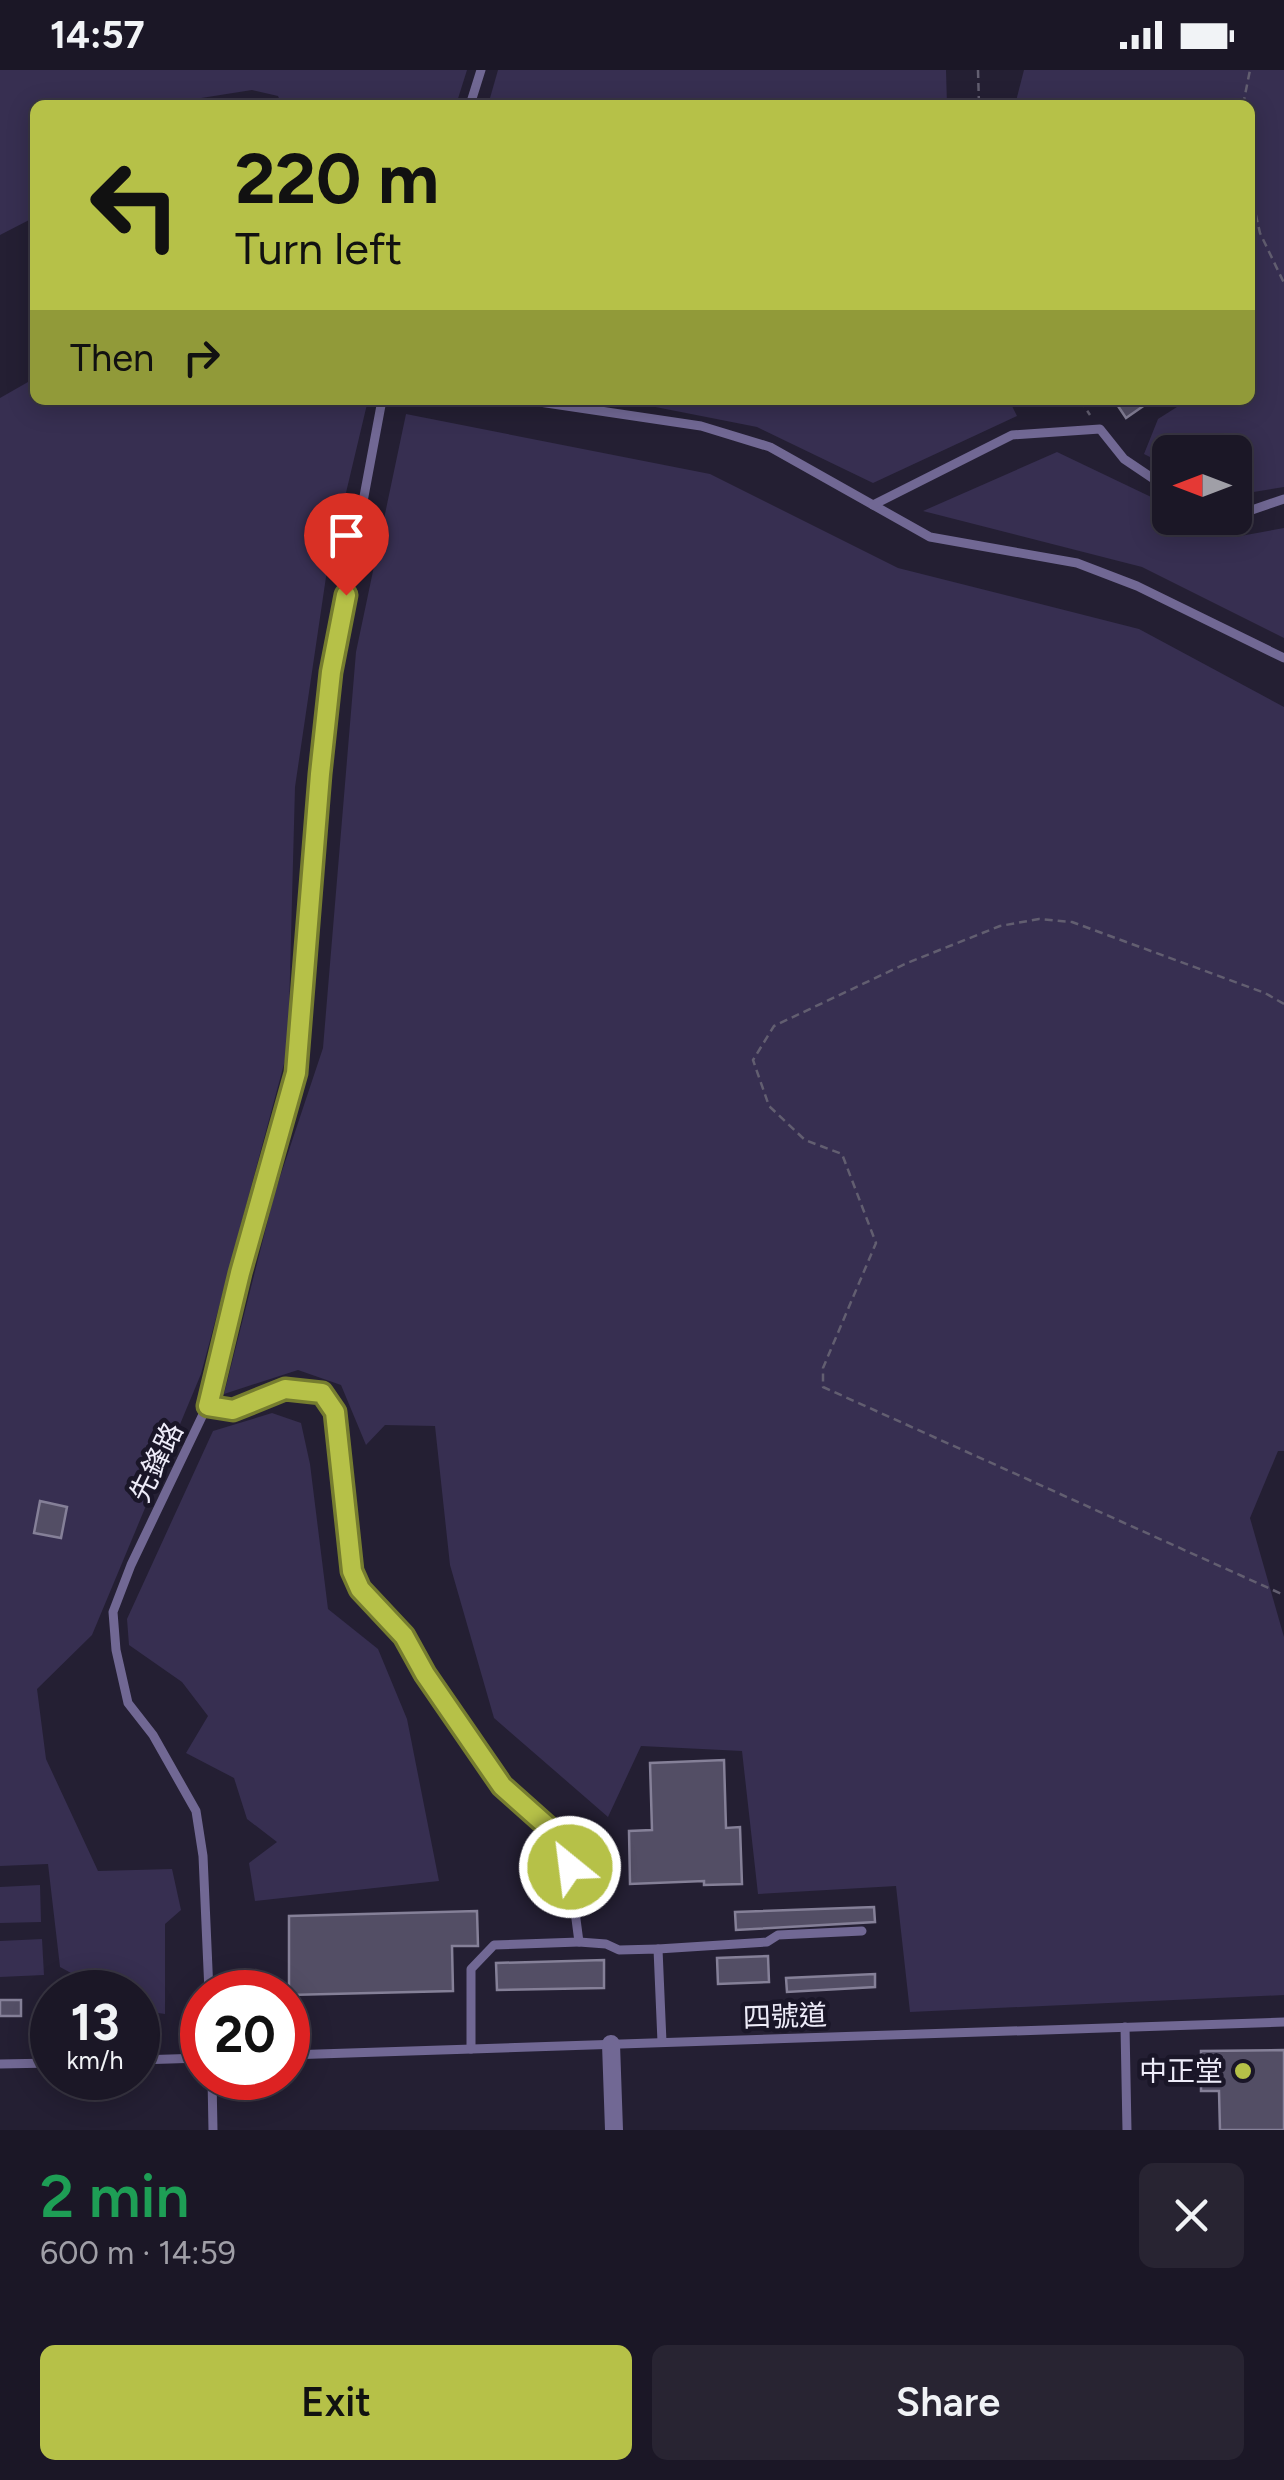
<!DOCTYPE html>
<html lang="en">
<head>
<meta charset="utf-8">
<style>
	body { margin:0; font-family:Figtree,"Noto Sans TC",sans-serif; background:#282432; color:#f1f3f6; height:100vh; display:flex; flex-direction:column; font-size:38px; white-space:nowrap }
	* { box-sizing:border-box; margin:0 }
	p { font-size:32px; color:#a09fa7 }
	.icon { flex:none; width:55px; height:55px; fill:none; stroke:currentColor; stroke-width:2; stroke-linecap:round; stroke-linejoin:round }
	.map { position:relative; height:2060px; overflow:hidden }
	.sheet { display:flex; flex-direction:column; background:#1b1726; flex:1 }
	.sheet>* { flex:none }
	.top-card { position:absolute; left:30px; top:30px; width:1225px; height:305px; border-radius:15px; box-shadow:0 5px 25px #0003,0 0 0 2px #393643; background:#b6c148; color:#111; overflow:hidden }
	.needle { width:65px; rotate:270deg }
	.fabs { position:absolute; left:1152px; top:365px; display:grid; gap:20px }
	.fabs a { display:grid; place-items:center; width:100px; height:100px; border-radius:15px; background:#1b1726; box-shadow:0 5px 25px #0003,0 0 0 2px #393643; font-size:50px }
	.speed { position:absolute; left:30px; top:1900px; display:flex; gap:20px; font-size:50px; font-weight:700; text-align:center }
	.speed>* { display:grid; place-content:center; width:130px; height:130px; border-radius:50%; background:#1b1726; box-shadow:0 5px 25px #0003,0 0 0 2px #393643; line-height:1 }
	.speed small { font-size:25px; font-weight:400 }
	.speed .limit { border:15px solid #d22; background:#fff; color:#111 }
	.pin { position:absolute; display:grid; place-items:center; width:85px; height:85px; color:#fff; margin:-102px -42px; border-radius:50% 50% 50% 0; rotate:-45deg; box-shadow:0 0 10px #0007 }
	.pin .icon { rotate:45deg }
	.me { position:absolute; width:110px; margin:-55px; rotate:331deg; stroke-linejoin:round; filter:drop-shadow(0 0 8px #0008) }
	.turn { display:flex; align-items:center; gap:35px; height:210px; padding:0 40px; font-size:45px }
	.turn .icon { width:130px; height:130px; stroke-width:2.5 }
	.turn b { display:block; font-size:70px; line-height:85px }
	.then { display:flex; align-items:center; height:95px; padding:0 40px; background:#0003; gap:20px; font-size:38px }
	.round { display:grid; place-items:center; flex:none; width:105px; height:105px; border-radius:15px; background:#282432 }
	.head { display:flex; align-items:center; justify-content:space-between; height:170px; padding:0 40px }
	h1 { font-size:60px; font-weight:600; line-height:75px; color:#1e9e55 }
	.button { display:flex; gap:20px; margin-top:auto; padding:20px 40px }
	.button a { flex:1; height:115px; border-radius:15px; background:#b6c148; color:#111; font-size:40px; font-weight:600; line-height:115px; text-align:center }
	.button a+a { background:#282432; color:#f1f3f6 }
	.status { display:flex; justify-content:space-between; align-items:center; height:70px; padding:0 50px; background:#1b1726; direction:ltr }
	.status svg { height:28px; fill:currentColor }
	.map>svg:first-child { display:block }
</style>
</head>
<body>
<div class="status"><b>14:57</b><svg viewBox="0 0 49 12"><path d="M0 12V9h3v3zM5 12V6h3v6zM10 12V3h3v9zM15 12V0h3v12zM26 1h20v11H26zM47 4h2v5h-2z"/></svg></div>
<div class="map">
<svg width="1284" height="2060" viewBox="0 0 1284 2060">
	<rect width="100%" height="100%" fill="#241f33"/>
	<!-- green -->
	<g fill="#372f51">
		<polygon points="0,0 467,0 456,35 282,35 278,26 252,20 157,35 35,35 35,147 0,165"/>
		<polygon points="498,0 946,0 947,35 488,35"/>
		<polygon points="1024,0 1284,0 1284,417 1235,425 1235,382 1170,382 1170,397 1144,384 1158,349 1188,330 1250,330 1250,35 1015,35"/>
		<polygon points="35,308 35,330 368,330 326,507 295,717 288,979 201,1304 92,1565 37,1619 46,1689 98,1801 172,1799 181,1840 165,1854 165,1944 138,1940 138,1922 106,1922 60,1897 48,1794 0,1796 0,328"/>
		<polygon points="620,330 1009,330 1017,346 873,413 757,357"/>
		<polygon points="406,344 710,404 898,498 1139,559 1284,637 1284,1381 1278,1381 1250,1448 1284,1567 1284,1925 910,1942 896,1816 758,1824 742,1681 641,1676 608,1747 494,1648 450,1495 435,1356 385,1355 366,1375 341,1315 298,1300 224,1324 275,1122 323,978 356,582"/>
		<polygon points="1057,382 1170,436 1170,448 1194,448 1235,467 1284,458 1284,568 1142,497 923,441"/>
		<polygon points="272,1343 301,1353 310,1394 328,1539 378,1579 407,1649 439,1811 255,1831 249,1793 277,1772 247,1749 234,1708 186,1683 208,1646 182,1612 129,1575 127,1549 213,1361"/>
		<polygon points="40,1815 41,1852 0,1853 0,1817"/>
		<polygon points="42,1869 44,1905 0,1907 0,1871"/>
	</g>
	<!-- building -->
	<g fill="#534e65" stroke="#858098" stroke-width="2.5">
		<polygon points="1114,330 1152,330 1126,348"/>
		<polygon points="40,1431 67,1437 61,1468 34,1463"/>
		<polygon points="724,1690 726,1758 740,1757 742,1814 704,1815 704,1811 630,1814 629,1761 652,1760 650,1693"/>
		<polygon points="874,1837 875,1852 736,1860 735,1842"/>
		<polygon points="477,1841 478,1876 452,1876 453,1921 289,1925 289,1846"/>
		<polygon points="768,1886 769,1912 718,1914 717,1888"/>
		<polygon points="604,1890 604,1918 497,1920 496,1893"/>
		<polygon points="875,1904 875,1917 787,1922 786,1908"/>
		<rect x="0" y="1930" width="21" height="16"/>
		<polygon points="1284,1980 1284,2060 1220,2060 1219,2021 1201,2021 1201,1981"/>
	</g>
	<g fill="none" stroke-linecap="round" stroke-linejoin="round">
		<!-- path -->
		<g stroke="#625e70" stroke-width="2.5" stroke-dasharray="8 5" stroke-linecap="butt">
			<polyline points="978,0 979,35"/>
			<polyline points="1243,35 1250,0"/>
			<polyline points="1250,119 1260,163 1284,213"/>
			<polyline points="1080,330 1090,345"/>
			<polyline points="1284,934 1265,923 1072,852 1039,849 1000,856 907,893 774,956 753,990 769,1036 805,1070 842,1084 876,1173 823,1298 823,1317 1284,1525"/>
		</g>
		<!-- lane -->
		<g stroke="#716894" stroke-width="9">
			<polyline points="470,35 481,0"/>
			<polyline points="526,330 701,356 770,377 930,467 1077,493 1137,516 1284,588"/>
			<polyline points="873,435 1012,365 1100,359 1124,389 1170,420"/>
			<polyline points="1235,441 1249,441 1284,429"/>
			<polyline points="207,1336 233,1340 285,1319 308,1319 322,1323 335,1342 352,1501 360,1519 404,1566 425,1604 502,1715 566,1773 579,1872 494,1875 471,1899 471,1979"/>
			<polyline points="579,1872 606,1874 619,1880 658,1879 662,1972"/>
			<polyline points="658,1879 767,1872 778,1865 862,1861"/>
			<polyline points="209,1922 203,1786 196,1741 153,1665 128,1633 116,1580 113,1542 131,1495 207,1336 240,1203 296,1003 314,772 331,603 382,330"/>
			<polyline points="1125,1957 1127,2060"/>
			<polyline points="288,1985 1284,1952"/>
			<polyline points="138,1990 202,1988"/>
			<polyline points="0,1994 52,1993"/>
			<polyline points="212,2008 213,2060"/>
		</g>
		<!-- street -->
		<polyline stroke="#716894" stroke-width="18" points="611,1974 614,2060"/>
	</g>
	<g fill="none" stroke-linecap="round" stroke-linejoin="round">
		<!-- route casing -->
		<g stroke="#767d2f" stroke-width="25">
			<polyline id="route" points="346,525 331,602 320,704 296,1003 240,1203 208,1336 233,1340 285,1319 322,1323 335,1342 352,1501 360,1519 404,1566 425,1604 502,1716 566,1773 570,1797"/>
		</g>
		<!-- route -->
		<use href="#route" stroke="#b6c148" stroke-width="18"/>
	</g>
	<!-- markers -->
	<circle fill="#b6c148" stroke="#1a1628" stroke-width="4" cx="1243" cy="2001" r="10"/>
	<g text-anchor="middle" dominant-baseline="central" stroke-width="9" stroke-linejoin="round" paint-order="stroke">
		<!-- street labels -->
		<g font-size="28" fill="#eeecf9" stroke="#1a1628">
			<text transform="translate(156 1392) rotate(-64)">先鋒路</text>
			<text transform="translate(785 1946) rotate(-2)">四號道</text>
		</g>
		<!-- poi labels -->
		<g font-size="28" fill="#eeecf9" stroke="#1a1628" text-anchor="end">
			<text x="1223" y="2001">中正堂</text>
		</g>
	</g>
</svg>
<div class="fabs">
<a><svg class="needle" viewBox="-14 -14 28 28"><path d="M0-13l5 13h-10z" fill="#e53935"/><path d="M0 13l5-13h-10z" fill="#a09fa7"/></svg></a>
</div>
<div class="speed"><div>13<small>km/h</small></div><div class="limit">20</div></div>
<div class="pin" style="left:346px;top:525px;background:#d93025"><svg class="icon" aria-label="arrive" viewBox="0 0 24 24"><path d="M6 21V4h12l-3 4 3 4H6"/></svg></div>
<svg class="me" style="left:570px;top:1797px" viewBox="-20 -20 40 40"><circle r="17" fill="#b6c148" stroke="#fff" stroke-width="3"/><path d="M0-11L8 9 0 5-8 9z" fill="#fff"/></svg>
<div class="top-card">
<div class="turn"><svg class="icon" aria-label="left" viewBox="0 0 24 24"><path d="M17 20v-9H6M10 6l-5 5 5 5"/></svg><div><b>220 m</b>Turn left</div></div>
<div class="then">Then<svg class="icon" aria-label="right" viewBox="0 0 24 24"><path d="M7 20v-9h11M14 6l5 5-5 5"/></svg></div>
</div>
</div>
<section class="sheet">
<div class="head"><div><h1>2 min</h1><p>600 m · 14:59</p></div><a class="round"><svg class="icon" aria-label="close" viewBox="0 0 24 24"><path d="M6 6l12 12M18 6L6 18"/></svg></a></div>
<div class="button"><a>Exit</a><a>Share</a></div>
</section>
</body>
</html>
